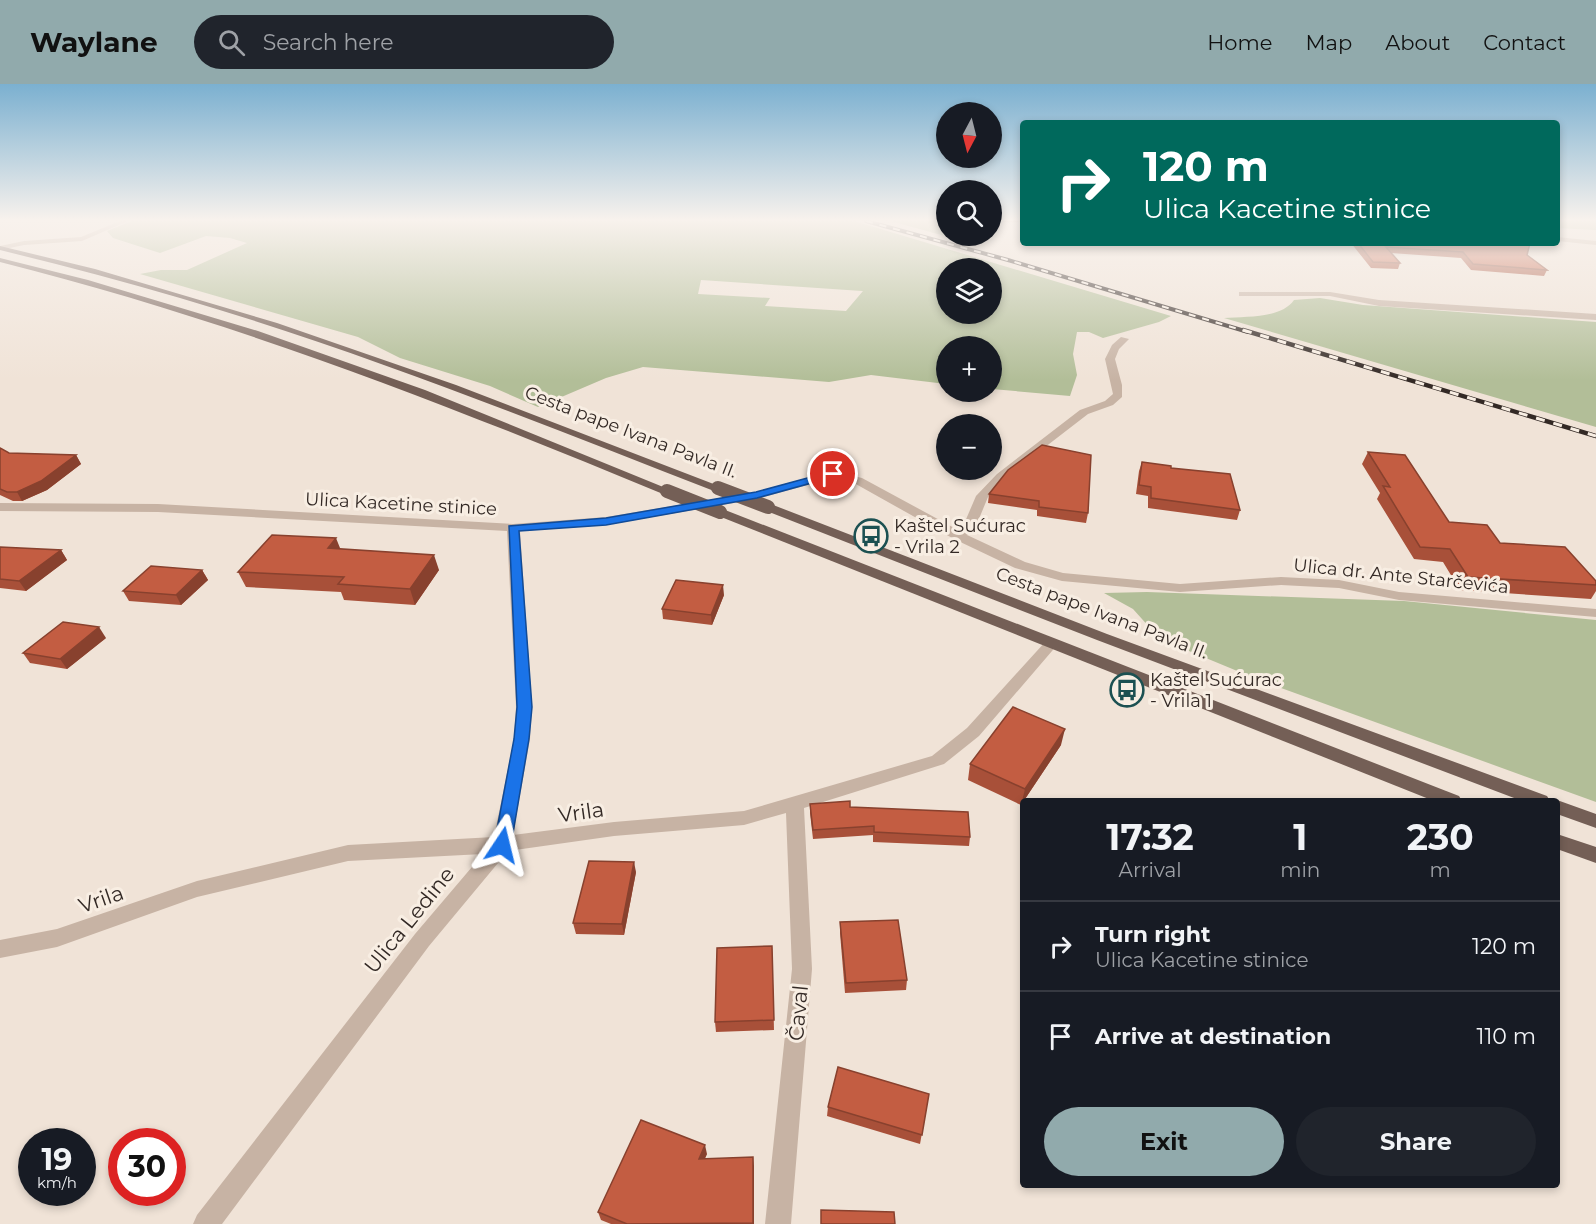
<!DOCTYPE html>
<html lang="en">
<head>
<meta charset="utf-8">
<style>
	body { margin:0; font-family:Montserrat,sans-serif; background:#20242c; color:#f1f3f6; height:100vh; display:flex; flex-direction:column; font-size:22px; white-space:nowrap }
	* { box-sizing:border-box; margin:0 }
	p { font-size:20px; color:#9ea1a6 }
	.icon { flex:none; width:33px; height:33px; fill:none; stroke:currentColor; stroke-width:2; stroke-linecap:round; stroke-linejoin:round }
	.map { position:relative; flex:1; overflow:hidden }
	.details { position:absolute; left:1020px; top:714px; width:540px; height:390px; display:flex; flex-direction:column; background:#171b24; border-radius:6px; box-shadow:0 3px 9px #0003 }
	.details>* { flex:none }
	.hud { position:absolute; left:1020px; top:36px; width:540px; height:126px; border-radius:6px; box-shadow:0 3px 9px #0003; background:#00695c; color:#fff; overflow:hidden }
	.needle { width:39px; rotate:187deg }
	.tools { position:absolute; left:936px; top:18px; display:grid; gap:12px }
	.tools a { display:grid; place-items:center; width:66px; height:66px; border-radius:50%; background:#171b24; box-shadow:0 3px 9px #0003; font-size:30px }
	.speed { position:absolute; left:18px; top:1044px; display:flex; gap:12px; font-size:30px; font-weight:700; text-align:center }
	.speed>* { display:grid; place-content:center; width:78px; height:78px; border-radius:50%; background:#171b24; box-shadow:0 3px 9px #0003; line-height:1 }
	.speed small { font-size:15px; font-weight:400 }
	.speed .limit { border:9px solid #d22; background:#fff; color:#111 }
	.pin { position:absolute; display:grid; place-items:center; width:51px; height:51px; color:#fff; margin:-26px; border:3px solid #fff; border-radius:50%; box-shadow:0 2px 6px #0007 }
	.me { position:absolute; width:66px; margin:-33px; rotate:10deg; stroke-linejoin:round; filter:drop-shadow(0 0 4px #0008) }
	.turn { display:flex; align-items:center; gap:21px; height:126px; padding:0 24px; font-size:27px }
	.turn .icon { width:78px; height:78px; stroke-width:2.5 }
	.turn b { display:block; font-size:42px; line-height:51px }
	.eta { display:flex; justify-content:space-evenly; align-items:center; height:102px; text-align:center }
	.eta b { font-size:36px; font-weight:700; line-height:42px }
	.action { display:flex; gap:12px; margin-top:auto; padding:12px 24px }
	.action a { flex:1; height:69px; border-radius:36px; background:#91aaac; color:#111; font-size:24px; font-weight:700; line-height:69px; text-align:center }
	.action a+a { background:#20242c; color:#f1f3f6 }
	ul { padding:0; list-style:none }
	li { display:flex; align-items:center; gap:18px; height:90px; padding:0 24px; border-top:2px solid #363941 }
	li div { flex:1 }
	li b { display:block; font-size:22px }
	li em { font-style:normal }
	header { display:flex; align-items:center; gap:36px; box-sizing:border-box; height:84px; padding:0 30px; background:#91aaac; color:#111 }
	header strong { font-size:28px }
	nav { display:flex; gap:33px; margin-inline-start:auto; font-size:21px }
	.search { width:420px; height:54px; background:#20242c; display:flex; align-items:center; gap:15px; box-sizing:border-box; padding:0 21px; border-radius:33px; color:#9ea1a6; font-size:22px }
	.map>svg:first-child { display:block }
</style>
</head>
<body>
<header>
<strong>Waylane</strong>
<div class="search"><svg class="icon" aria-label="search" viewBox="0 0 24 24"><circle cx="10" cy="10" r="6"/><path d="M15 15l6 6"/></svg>Search here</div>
<nav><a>Home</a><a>Map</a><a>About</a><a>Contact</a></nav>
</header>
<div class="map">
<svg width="1596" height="1140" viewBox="0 0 1596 1140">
	<rect width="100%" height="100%" fill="#f0e3d7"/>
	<!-- green -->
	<g fill="#b2be98" fill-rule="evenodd">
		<path d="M132 137H854L1171 232 1159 238 1103 254 1089 248H1077L1073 270 1077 291 1070 312 992 305V262H946V300L871 291 829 298 643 283 606 294 538 323 490 302 400 274 358 253 140 190 161 186H187L247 159 230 154 206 152 160 169 113 154 107 147ZM946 184H992V230H946ZM701 196 862 207H863L846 227 765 222 770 214 698 210Z"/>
		<polygon points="890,137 946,137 946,152 978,152 971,159"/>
		<polygon points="1557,137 1596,137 1596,146 1557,144"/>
		<path d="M1320 214 1363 221 1596 238V343L1224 234C1245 232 1281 235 1294 216Z"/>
		<polygon points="1147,508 1404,517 1596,536 1596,718 1259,596 1160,555 1133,525 1104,509"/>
	</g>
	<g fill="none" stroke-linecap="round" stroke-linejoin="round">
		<!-- street -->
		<g fill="#c7b3a4" fill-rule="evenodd">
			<polygon points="120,137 128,137 82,157 24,161 0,166 0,162 24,157 81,153"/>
			<polygon points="1557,153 1596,157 1596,161 1557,157"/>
			<polygon points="1242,208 1330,208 1379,216 1596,230 1596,236 1379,222 1330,212 1239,212 1239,208"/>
			<polygon points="1121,253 1129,255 1119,265 1115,275 1122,301 1122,313 1113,321 1088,330 1005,394 988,413 976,442 967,451 1025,478 1063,489 1180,500 1281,493 1339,496 1399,508 1596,525 1596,533 1399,516 1339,504 1281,501 1180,508 1062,497 1015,484 954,455 854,399 833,394 757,415 606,441 520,447 532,623 530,655 513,751 614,738 744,727 932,672 967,644 1046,557 1056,557 1058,560 979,652 944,680 804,724 812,885 791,1140 765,1140 792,885 786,729 744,741 614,752 508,767 429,862 222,1140 193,1140 197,1131 415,850 483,770 348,777 197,813 57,863 0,874 0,856 57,845 197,797 348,761 494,753 514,655 516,623 507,447 158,428 0,427 0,419 158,420 513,440 606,433 756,408 833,387 862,394 958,446 964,440 976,412 997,390 1080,326 1105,317 1113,310 1105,275 1112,261"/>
		</g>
		<!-- primary -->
		<g fill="#745f56" fill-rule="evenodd">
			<path d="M0 162 95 185 277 239 456 301 724 404 718 408 714 407C537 338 361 267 180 214 120 196 60 181 0 166Z"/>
			<path d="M0 174 88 196 258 247 425 306 673 407 667 411 663 410C443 319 231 236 0 178Z"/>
			<polygon points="768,419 1107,550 1547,712 1550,717 1522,717 1097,556 764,426 764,420"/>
			<polygon points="720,424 1459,712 1462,717 1434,717 716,431 714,428"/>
			<polygon points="1557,716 1596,730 1596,744 1557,730 1557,717 1554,717"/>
			<polygon points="1557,750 1596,763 1596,779 1557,765"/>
		</g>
		<!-- rail-far1 casing -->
		<g stroke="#332925" stroke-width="4">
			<polyline id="rail-far1" points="866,137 1008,176 1248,248"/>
		</g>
		<!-- rail casing -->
		<g stroke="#332925" stroke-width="4.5">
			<polyline id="rail" points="1243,246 1596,352"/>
		</g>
		<!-- rail-far1 -->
		<use href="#rail-far1" stroke="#f8eee3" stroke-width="2" stroke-dasharray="7" stroke-linecap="butt"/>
		<!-- rail -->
		<use href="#rail" stroke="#f8eee3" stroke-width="3" stroke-dasharray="9" stroke-linecap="butt"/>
		<!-- primary-bridge -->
		<g stroke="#745f56" stroke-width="14">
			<polyline points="718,404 768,423"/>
			<polyline points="667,407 720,428"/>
		</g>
	</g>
	<!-- wall -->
	<g fill="#a85039">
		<polygon points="997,137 1023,137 1023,138 998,138"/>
		<polygon points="1351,159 1530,159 1527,171 1547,186 1544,192 1471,186 1461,174 1391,169 1400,179 1398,185 1371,184"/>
		<polygon points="0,364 9,369 76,371 81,380 47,406 22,417 13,417 0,411"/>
		<polygon points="1368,368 1449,438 1500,459 1596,497 1596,507 1591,515 1460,506 1443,478 1414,475 1377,415 1380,409 1362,380"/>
		<polygon points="1142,378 1171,384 1240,426 1237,436 1148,424 1148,412 1136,410 1139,387"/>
		<polygon points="1008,386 1088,429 1086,439 1037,432 1037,426 988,419 989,410"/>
		<polygon points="0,463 61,466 67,476 26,507 0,504"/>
		<polygon points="341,465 439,486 415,521 344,516 341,508 246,503 238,488"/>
		<polygon points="202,486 208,496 181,521 129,517 123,507"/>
		<polygon points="724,511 712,541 663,535 662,525"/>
		<polygon points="106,554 67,585 30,579 23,569"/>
		<polygon points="1061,661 1021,721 968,696 970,680"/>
		<polygon points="810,720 850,723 970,753 969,762 873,758 873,751 813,755 810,729"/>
		<polygon points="636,788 624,851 576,850 573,839"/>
		<polygon points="840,838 907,896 906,906 845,909 840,849"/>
		<polygon points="772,862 774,946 716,948 715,938"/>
		<polygon points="929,1010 920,1060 827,1032 828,1023"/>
		<polygon points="707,1070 704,1075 754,1082 754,1140 611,1140 601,1136 598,1128"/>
	</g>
	<!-- shaded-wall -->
	<g fill="#88412e">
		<polygon points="76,371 81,380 47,406 22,417 17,408"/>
		<polygon points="336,454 342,469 328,464"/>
		<polygon points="61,466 67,476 26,507 19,497"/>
		<polygon points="434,471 439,486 415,521 410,505"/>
		<polygon points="202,486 208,496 181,521 176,511"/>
		<polygon points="723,501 724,511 712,541 711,531"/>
		<polygon points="99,543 106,554 67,585 60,575"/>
		<polygon points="1065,645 1061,661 1021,721 1025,705"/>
		<polygon points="634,778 636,788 624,851 622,840"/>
		<polygon points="705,1061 707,1070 701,1084 699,1075"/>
		<polygon points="753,1073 754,1082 754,1140 753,1140"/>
	</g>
	<!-- building -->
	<g fill="#c35d42" stroke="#88412e" stroke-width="1.5">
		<polygon points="1358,159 1530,159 1527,171 1547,186 1473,180 1463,168 1386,163 1400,179 1373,178"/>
		<polygon points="1042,361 1091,371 1088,429 1039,423 1039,417 989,410 1008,386"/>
		<polygon points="0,364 9,369 76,371 41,397 17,408 7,408 0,405"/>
		<polygon points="1368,368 1405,371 1449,438 1487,441 1500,459 1565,463 1596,497 1596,501 1468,493 1450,465 1420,463 1383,402 1390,403"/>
		<polygon points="1142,378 1171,382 1171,384 1230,390 1240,426 1151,414 1151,403 1139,401"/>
		<polygon points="272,451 336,454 328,464 434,471 410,505 338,500 344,493 238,488"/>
		<polygon points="0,463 61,466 19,497 0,495"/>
		<polygon points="151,482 202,486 176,511 123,507"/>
		<polygon points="676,496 723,501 711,531 662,525"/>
		<polygon points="63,538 99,543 60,575 23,569"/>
		<polygon points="1013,623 1065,645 1025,705 970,680"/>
		<polygon points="850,717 850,723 968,728 970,753 874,748 874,742 813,746 810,720"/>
		<polygon points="589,777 634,778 622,840 573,839"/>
		<polygon points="898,836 907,896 846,899 840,838"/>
		<polygon points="772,862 774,936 715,938 717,864"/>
		<polygon points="838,983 929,1010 922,1051 828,1023"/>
		<polygon points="641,1036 705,1061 699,1075 753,1073 753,1139 627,1140 598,1128"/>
		<polygon points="821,1126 894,1128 895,1140 821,1140"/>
	</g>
	<!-- sky -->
	<linearGradient id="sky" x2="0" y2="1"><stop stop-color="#7bb0d0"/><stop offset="0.46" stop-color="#f8f2ed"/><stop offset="1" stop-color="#f8f2ed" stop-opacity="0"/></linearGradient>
	<rect width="1596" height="296" fill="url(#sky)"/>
	<!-- route -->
	<polygon fill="#1a73e8" stroke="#114b97" stroke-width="1.5" points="833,387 838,390 837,392 757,414 606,441 519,447 532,623 529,655 511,761 508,766 502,768 496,766 494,761 514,655 517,623 509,442 606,434 756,408"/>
	<!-- icons -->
	<defs>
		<g id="bus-ring" transform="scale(1.725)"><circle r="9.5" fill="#f8eee3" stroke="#1c5152" stroke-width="1.5"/><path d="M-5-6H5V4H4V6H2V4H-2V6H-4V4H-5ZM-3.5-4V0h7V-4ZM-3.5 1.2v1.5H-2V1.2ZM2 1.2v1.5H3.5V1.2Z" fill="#1c5152"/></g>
	</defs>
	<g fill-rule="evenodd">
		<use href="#bus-ring" x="871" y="452"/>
		<use href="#bus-ring" x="1127" y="606"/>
	</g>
	<g text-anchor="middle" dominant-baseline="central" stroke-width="6" stroke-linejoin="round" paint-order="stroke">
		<!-- street labels -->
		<g font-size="18" fill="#332925" stroke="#f8eee3">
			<text transform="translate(631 348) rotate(21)">Cesta pape Ivana Pavla II.</text>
			<text transform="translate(401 420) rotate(3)">Ulica Kacetine stinice</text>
			<text transform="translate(1401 492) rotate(6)">Ulica dr. Ante Starčevića</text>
			<text transform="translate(1102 529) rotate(21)">Cesta pape Ivana Pavla II.</text>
		</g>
		<!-- poi labels -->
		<g font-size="18" fill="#332925" stroke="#f8eee3" text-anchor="start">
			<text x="894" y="442">Kaštel Sućurac<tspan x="894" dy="21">- Vrila 2</tspan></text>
			<text x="1150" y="596">Kaštel Sućurac<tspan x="1150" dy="21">- Vrila 1</tspan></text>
		</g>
		<!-- near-street labels -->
		<g font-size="21" fill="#332925" stroke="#f8eee3">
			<text transform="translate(581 728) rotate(-8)">Vrila</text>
			<text transform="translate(101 815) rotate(-19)">Vrila</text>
			<text transform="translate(409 836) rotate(-51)">Ulica Ledine</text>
			<text transform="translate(798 929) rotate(-85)">Čaval</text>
		</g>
	</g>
</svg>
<div class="tools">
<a><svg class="needle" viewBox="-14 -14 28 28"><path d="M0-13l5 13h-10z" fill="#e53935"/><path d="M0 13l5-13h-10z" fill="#9ea1a6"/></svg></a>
<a><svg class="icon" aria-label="search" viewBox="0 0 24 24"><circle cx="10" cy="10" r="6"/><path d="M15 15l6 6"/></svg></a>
<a><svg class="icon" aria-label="layers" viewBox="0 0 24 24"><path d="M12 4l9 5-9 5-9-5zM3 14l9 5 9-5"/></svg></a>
<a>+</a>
<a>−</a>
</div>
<div class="speed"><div>19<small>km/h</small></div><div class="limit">30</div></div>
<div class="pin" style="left:833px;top:390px;background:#d93025"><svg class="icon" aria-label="arrive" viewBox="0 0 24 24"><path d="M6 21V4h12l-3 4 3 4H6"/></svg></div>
<svg class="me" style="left:502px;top:761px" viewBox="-20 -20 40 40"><path d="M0-17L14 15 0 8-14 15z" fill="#1a73e8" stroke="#fff" stroke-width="4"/></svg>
<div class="hud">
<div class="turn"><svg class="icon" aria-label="right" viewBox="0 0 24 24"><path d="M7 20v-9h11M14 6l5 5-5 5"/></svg><div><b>120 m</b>Ulica Kacetine stinice</div></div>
</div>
<section class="details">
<div class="eta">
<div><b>17:32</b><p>Arrival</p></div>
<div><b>1</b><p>min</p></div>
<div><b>230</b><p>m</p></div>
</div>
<ul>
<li><svg class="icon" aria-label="right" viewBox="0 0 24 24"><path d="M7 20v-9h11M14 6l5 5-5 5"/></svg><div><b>Turn right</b><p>Ulica Kacetine stinice</p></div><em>120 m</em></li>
<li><svg class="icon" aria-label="arrive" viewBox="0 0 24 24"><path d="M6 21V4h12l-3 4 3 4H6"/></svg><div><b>Arrive at destination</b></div><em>110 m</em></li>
</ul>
<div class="action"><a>Exit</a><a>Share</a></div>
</section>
</div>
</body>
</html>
